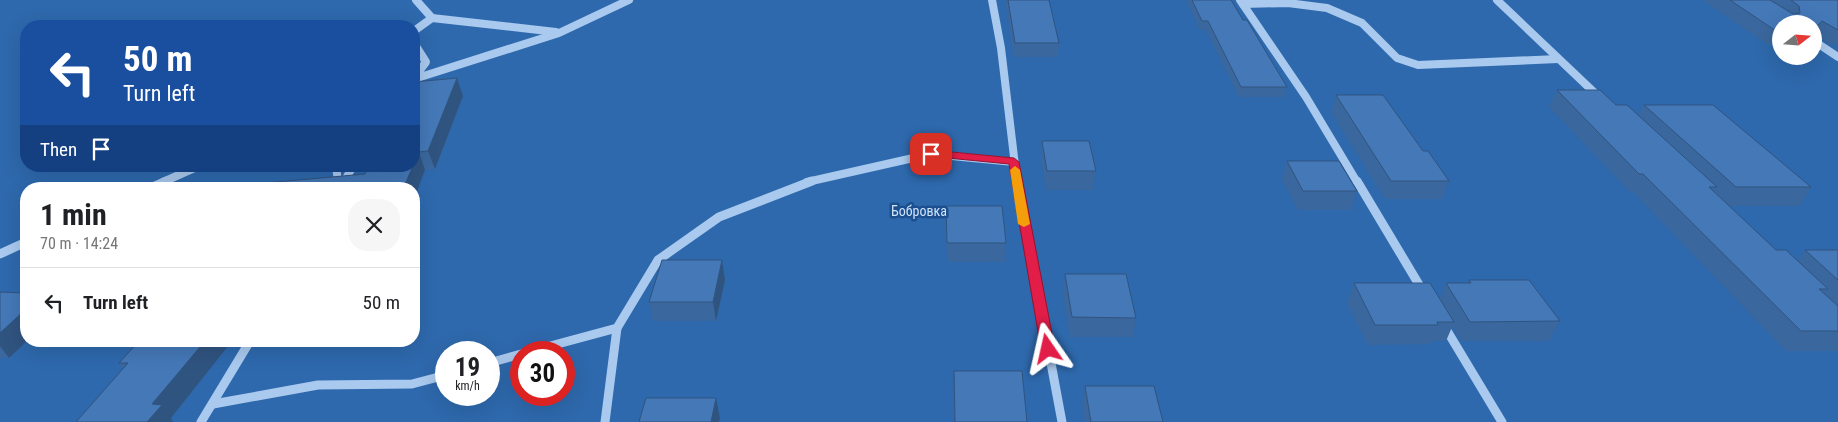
<!DOCTYPE html>
<html lang="en">
<head>
<meta charset="utf-8">
<style>
	body { margin:0; font-family:"Roboto Condensed",sans-serif; background:#f6f6f6; color:#202124; height:100vh; display:flex; flex-direction:column; font-size:19px; white-space:nowrap }
	* { box-sizing:border-box; margin:0 }
	p { font-size:16px; color:#757577 }
	.icon { flex:none; width:28px; height:28px; fill:none; stroke:currentColor; stroke-width:2; stroke-linecap:round; stroke-linejoin:round }
	.map { position:relative; flex:1; overflow:hidden }
	.panel { position:absolute; left:20px; top:182px; width:400px; height:165px; display:flex; flex-direction:column; background:#fff; border-radius:20px; box-shadow:0 5px 20px #0002 }
	.panel>* { flex:none }
	.banner { position:absolute; left:20px; top:20px; width:400px; height:152px; border-radius:20px; box-shadow:0 5px 20px #0002; background:#1a4fa0; color:#fff; overflow:hidden }
	.needle { width:32px; rotate:73deg }
	.controls { position:absolute; left:1772px; top:15px; display:grid; gap:10px }
	.controls a { display:grid; place-items:center; width:50px; height:50px; border-radius:50%; background:#fff; box-shadow:0 5px 20px #0002; font-size:25px }
	.speed { position:absolute; left:435px; top:341px; display:flex; gap:10px; font-size:25px; font-weight:700; text-align:center }
	.speed>* { display:grid; place-content:center; width:65px; height:65px; border-radius:50%; background:#fff; box-shadow:0 5px 20px #0002; line-height:1 }
	.speed small { font-size:12px; font-weight:400 }
	.speed .limit { border:8px solid #d22; background:#fff; color:#111 }
	.pin { position:absolute; display:grid; place-items:center; width:42px; height:42px; color:#fff; margin:-21px; border-radius:10px; box-shadow:0 2px 8px #0006 }
	.me { position:absolute; width:55px; margin:-28px; rotate:349deg; stroke-linejoin:round; filter:drop-shadow(0 0 4px #0008) }
	.turn { display:flex; align-items:center; gap:18px; height:105px; padding:0 20px; font-size:22px }
	.turn .icon { width:65px; height:65px; stroke-width:2.5 }
	.turn b { display:block; font-size:35px; line-height:42px }
	.then { display:flex; align-items:center; height:48px; padding:0 20px; background:#0003; gap:10px; font-size:19px }
	.round { display:grid; place-items:center; flex:none; width:52px; height:52px; border-radius:20px; background:#f6f6f6 }
	.head { display:flex; align-items:center; justify-content:space-between; height:85px; padding:0 20px }
	h1 { font-size:30px; font-weight:700; line-height:38px }
	ul { padding:0; list-style:none }
	li { display:flex; align-items:center; gap:15px; height:70px; padding:0 20px; border-top:1px solid #e0e0e0 }
	li div { flex:1 }
	li b { display:block; font-size:19px }
	li em { font-style:normal }
	.map>svg:first-child { display:block }
</style>
</head>
<body>
<div class="map">
<svg width="1838" height="422" viewBox="0 0 1838 422">
	<rect width="100%" height="100%" fill="#1b4f8f"/>
	<!-- green -->
	<path fill="#2e69ad" fill-rule="evenodd" d="M0 0H1838V422H0ZM1781 24H1814V56H1781ZM26 26H414V166H26ZM26 189H414V341H26ZM446 352H489V395H446ZM521 352H564V395H521Z"/>
	<g fill="none" stroke-linecap="round" stroke-linejoin="round">
		<!-- minor-far1 -->
		<g stroke="#a9c9ee" stroke-width="8">
			<polyline points="416,0 432,18"/>
			<polyline points="992,0 1001,48 1017,182"/>
			<polyline points="1240,0 1306,97 1357,182"/>
			<polyline points="1497,0 1599,97"/>
			<polyline points="1243,4 1288,3 1327,8 1362,23 1397,58 1418,65 1558,59"/>
			<polyline points="414,31 432,18 556,32"/>
			<polyline points="1814,41 1838,57"/>
			<polyline points="414,43 426,62 414,78"/>
			<polyline points="414,79 559,33 629,0"/>
			<polyline points="336,166 338,182"/>
			<polyline points="163,182 199,166"/>
			<polyline points="344,182 353,166"/>
			<polyline points="807,182 931,154 1014,162"/>
		</g>
		<!-- minor -->
		<g stroke="#a9c9ee" stroke-width="9">
			<polyline points="338,181 339,186"/>
			<polyline points="1017,181 1062,422"/>
			<polyline points="1357,181 1424,293"/>
			<polyline points="148,189 166,181"/>
			<polyline points="340,189 345,181"/>
			<polyline points="0,254 26,242"/>
			<polyline points="1443,324 1502,422"/>
			<polyline points="528,352 617,328 658,260 719,217 812,181"/>
			<polyline points="489,363 521,354"/>
			<polyline points="213,404 318,385 412,384 446,375"/>
			<polyline points="201,422 250,341"/>
			<polyline points="605,422 617,328"/>
		</g>
	</g>
	<!-- wall -->
	<g fill="#3a679d">
		<polygon points="1005,0 1049,0 1059,43 1058,57 1014,57"/>
		<polygon points="1186,0 1231,0 1243,20 1287,87 1284,97 1239,97 1206,30 1200,30"/>
		<polygon points="1703,0 1838,0 1838,44 1829,44 1816,37 1814,40 1814,24 1781,24 1781,45 1768,45"/>
		<polygon points="457,78 463,96 435,169 365,174 414,82"/>
		<polygon points="1557,90 1616,105 1638,115 1644,105 1811,187 1799,206 1729,206 1776,250 1798,261 1805,250 1838,250 1838,351 1786,351 1633,192 1630,192 1549,107"/>
		<polygon points="1336,95 1423,151 1449,181 1442,199 1385,199 1331,112"/>
		<polygon points="1042,141 1096,171 1093,190 1046,190 1041,159"/>
		<polygon points="1287,161 1357,191 1351,210 1298,210 1282,179"/>
		<polygon points="946,206 1006,243 1005,262 947,262"/>
		<polygon points="1065,274 1136,318 1133,337 1070,337 1063,294"/>
		<polygon points="725,280 716,321 653,321 649,302"/>
		<polygon points="1469,280 1560,321 1549,341 1461,341 1452,327 1446,341 1431,341 1430,344 1368,345 1347,303 1354,283 1440,298 1446,283 1468,283"/>
		<polygon points="0,292 26,341 27,341 9,358 0,358"/>
		<polygon points="139,341 171,418 173,422 76,422 123,369 119,363"/>
		<polygon points="954,371 1027,422 954,422 953,391"/>
		<polygon points="1085,386 1163,422 1085,422 1082,406"/>
	</g>
	<!-- shaded-wall -->
	<g fill="#305480">
		<polygon points="457,78 463,96 435,169 428,151"/>
		<polygon points="419,152 425,170 414,199 414,189 403,189 413,166 414,166 414,164"/>
		<polygon points="722,260 725,280 716,321 713,302"/>
		<polygon points="26,309 26,341 27,341 9,358 0,346 0,333"/>
		<polygon points="205,341 232,341 171,418 173,422 147,422 152,404"/>
		<polygon points="716,398 720,418 719,422 711,422"/>
	</g>
	<!-- building -->
	<g fill="#4478b7" stroke="#305480">
		<polygon points="1008,0 1049,0 1059,43 1015,43"/>
		<polygon points="1192,0 1231,0 1243,20 1247,20 1287,87 1241,87 1208,21 1202,21"/>
		<polygon points="1730,0 1770,0 1793,14 1800,13 1799,6 1791,0 1838,0 1838,30 1822,21 1817,26 1819,31 1814,31 1814,24 1781,24 1781,31 1776,31"/>
		<polygon points="457,78 428,151 419,152 414,164 414,82"/>
		<polygon points="1557,90 1600,90 1616,105 1627,105 1717,187 1709,187 1776,250 1786,250 1828,289 1819,289 1838,306 1838,331 1801,331 1643,174 1639,174"/>
		<polygon points="1336,95 1383,95 1423,151 1428,151 1449,181 1391,181"/>
		<polygon points="1644,105 1713,105 1811,187 1736,187"/>
		<polygon points="1042,141 1089,141 1096,171 1047,171"/>
		<polygon points="1287,161 1339,161 1357,191 1303,191"/>
		<polygon points="369,166 413,166 403,189 240,189 242,185 365,174"/>
		<polygon points="946,206 1002,206 1006,243 947,243"/>
		<polygon points="1805,250 1838,250 1838,280"/>
		<polygon points="662,260 722,260 713,302 649,302"/>
		<polygon points="1065,274 1126,274 1136,318 1072,317"/>
		<polygon points="1469,280 1529,280 1560,321 1470,322 1446,283 1471,283"/>
		<polygon points="1354,283 1430,283 1454,322 1437,322 1438,325 1375,325"/>
		<polygon points="0,292 26,293 26,309 0,333"/>
		<polygon points="139,341 205,341 152,404 162,405 147,422 76,422 128,363 119,363"/>
		<polygon points="954,371 1022,371 1027,422 955,422"/>
		<polygon points="1085,386 1154,386 1163,422 1091,422"/>
		<polygon points="646,398 716,398 711,422 639,422"/>
	</g>
	<!-- route -->
	<polygon fill="#e11d48" stroke="#92132f" points="931,150 1014,158 1019,162 1055,349 1053,352 1048,354 1041,349 1009,164 927,156 926,154"/>
	<!-- slow -->
	<polygon fill="#f59e0b" points="1015,166 1020,170 1030,224 1024,227 1018,224 1010,170"/>
	<g text-anchor="middle" dominant-baseline="central" stroke-width="5" stroke-linejoin="round" paint-order="stroke">
		<!-- park labels -->
		<g font-size="14" fill="#cfe3fa" stroke="#1b4f8f">
			<text x="919" y="211">Бобровка</text>
		</g>
	</g>
</svg>
<div class="controls">
<a><svg class="needle" viewBox="-14 -14 28 28"><path d="M0-13l5 13h-10z" fill="#e53935"/><path d="M0 13l5-13h-10z" fill="#757577"/></svg></a>
</div>
<div class="speed"><div>19<small>km/h</small></div><div class="limit">30</div></div>
<div class="pin" style="left:931px;top:154px;background:#d93025"><svg class="icon" aria-label="arrive" viewBox="0 0 24 24"><path d="M6 21V4h12l-3 4 3 4H6"/></svg></div>
<svg class="me" style="left:1048px;top:349px" viewBox="-20 -20 40 40"><path d="M0-17L14 15 0 8-14 15z" fill="#e11d48" stroke="#fff" stroke-width="4"/></svg>
<div class="banner">
<div class="turn"><svg class="icon" aria-label="left" viewBox="0 0 24 24"><path d="M17 20v-9H6M10 6l-5 5 5 5"/></svg><div><b>50 m</b>Turn left</div></div>
<div class="then">Then<svg class="icon" aria-label="arrive" viewBox="0 0 24 24"><path d="M6 21V4h12l-3 4 3 4H6"/></svg></div>
</div>
<section class="panel">
<div class="head"><div><h1>1 min</h1><p>70 m · 14:24</p></div><a class="round"><svg class="icon" aria-label="close" viewBox="0 0 24 24"><path d="M6 6l12 12M18 6L6 18"/></svg></a></div>
<ul>
<li><svg class="icon" aria-label="left" viewBox="0 0 24 24"><path d="M17 20v-9H6M10 6l-5 5 5 5"/></svg><div><b>Turn left</b></div><em>50 m</em></li>
</ul>
</section>
</div>
</body>
</html>
